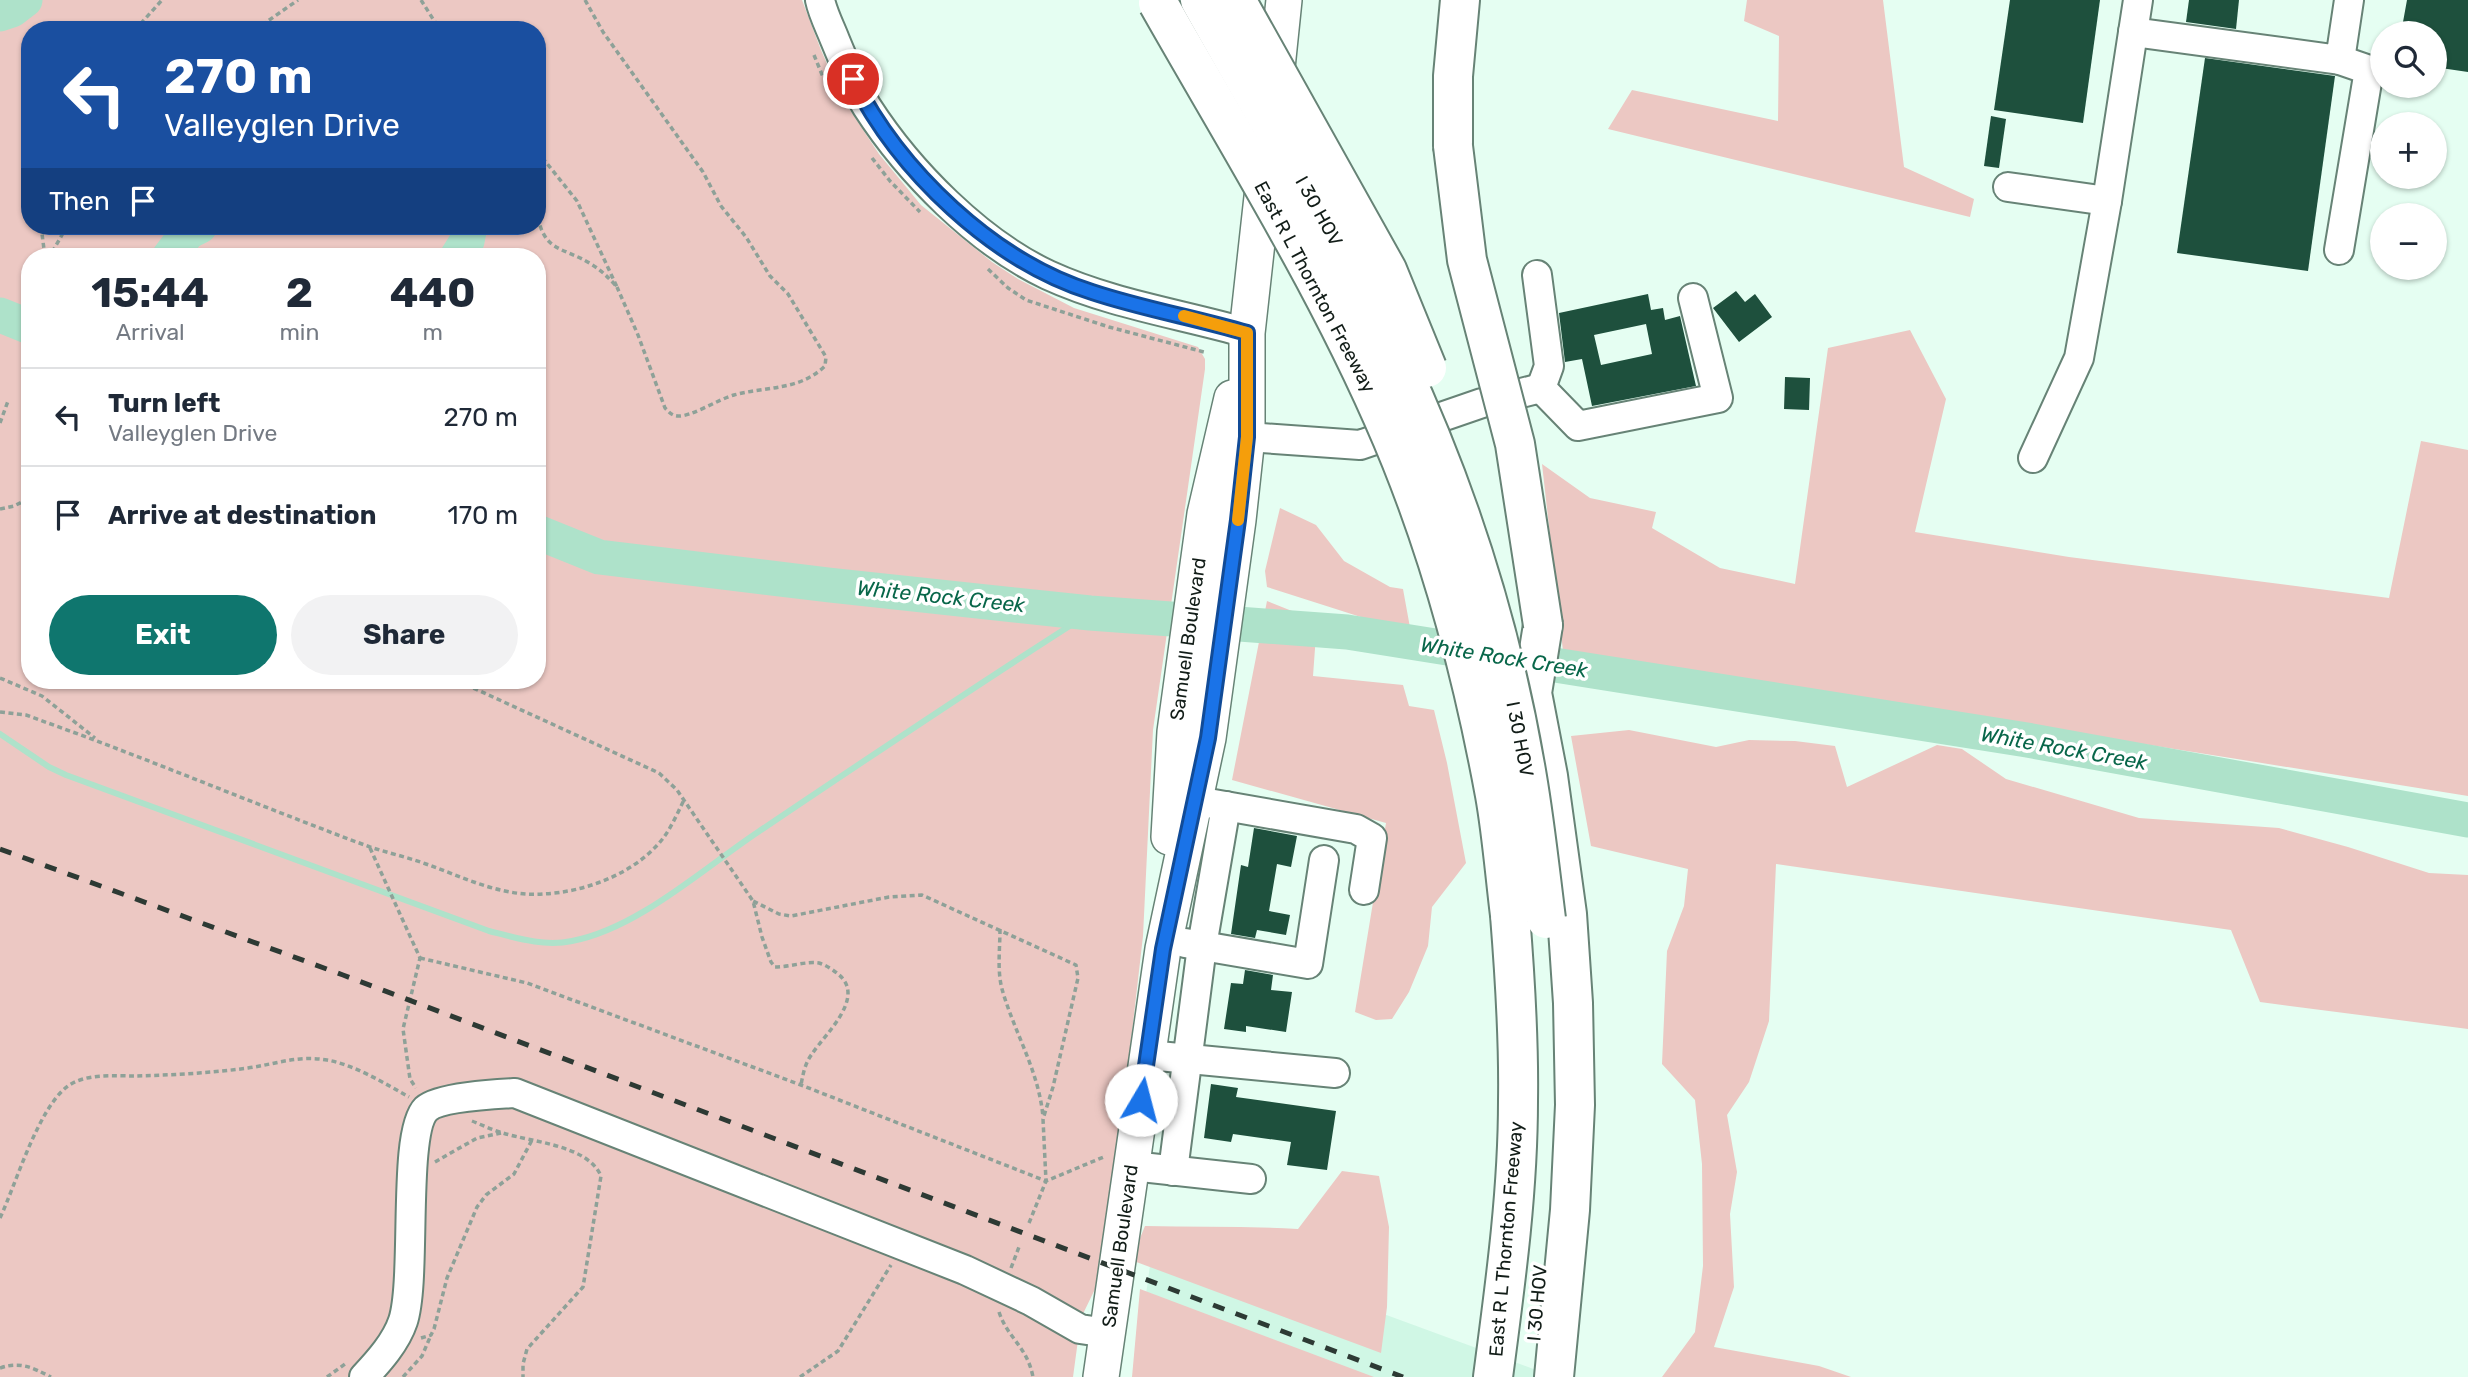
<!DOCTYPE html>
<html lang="en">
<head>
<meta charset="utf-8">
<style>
	body { margin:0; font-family:Rubik,sans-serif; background:#f2f2f3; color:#1f2937; height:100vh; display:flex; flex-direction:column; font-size:26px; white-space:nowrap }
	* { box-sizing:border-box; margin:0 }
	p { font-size:23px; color:#747a83 }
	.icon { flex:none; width:38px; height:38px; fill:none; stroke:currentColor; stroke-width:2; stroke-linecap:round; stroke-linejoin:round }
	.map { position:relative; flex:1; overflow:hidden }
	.sheet { position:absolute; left:21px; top:248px; width:525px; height:441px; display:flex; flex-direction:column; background:#fff; border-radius:28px; box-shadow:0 2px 5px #0004 }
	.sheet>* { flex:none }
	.guide { position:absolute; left:21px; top:21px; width:525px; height:214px; border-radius:28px; box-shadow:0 2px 5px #0004; background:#1a4fa0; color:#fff; overflow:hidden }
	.fabs { position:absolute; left:2370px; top:21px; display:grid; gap:14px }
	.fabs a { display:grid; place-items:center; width:77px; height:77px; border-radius:50%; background:#fff; box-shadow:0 2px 5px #0004; font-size:35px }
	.pin { position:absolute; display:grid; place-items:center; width:60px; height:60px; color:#fff; margin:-30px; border:4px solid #fff; border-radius:50%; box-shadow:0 2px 7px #0007 }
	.me { position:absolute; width:77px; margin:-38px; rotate:8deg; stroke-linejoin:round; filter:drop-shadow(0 0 5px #0008) }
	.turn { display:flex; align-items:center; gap:24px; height:147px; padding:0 28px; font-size:32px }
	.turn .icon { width:91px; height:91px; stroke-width:2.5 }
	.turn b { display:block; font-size:49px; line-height:60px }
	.then { display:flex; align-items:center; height:66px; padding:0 28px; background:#0003; gap:14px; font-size:26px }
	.eta { display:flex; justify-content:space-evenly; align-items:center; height:119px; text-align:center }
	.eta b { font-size:42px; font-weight:700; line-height:49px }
	.primary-button { display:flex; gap:14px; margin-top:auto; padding:14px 28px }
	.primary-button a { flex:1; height:80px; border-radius:42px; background:#0f766e; color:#fff; font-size:28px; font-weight:700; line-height:80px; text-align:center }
	.primary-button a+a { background:#f2f2f3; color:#1f2937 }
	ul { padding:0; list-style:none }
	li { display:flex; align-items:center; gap:21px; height:98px; padding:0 28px; border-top:2px solid #e0e1e3 }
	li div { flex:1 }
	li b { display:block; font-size:26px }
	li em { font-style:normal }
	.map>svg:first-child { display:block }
</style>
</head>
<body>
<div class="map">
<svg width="2468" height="1377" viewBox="0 0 2468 1377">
	<rect width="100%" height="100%" fill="#e5fef2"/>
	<!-- built -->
	<polygon fill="#d0f7e5" points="1155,1230 1555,1377 1144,1377 1141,1330"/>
	<!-- green -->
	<g fill="#ecc8c3" fill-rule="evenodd">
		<path d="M0 0H802L821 50 842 98 879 154 921 205 992 262 1018 279 1074 308 1198 347 1205 359V369L1153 730 1143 936 1128 1067 1095 1289 1081 1318 1073 1377H0ZM30 30H537V226H30ZM30 257H537V681H30Z"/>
		<polygon points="1747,0 1883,0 1904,167 1974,199 1970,217 1608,129 1632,90 1778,121 1779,36 1744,21"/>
		<polygon points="1910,330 1946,399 1915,532 2069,557 2389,598 2421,441 2468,450 2468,796 1563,651 1542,464 1590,498 1656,512 1652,528 1720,568 1795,584 1828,348"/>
		<polygon points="1280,508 1316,525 1344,561 1390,587 1403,589 1411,633 1267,587 1265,571"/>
		<polygon points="1267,601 1317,621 1313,676 1403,685 1409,706 1434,710 1447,763 1466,863 1432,907 1428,946 1409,992 1392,1019 1376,1020 1355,1012 1386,823 1232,780"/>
		<polygon points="1629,730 1716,747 1749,740 1795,741 1835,746 1847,787 1937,745 1962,749 2006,779 2139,818 2279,828 2348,847 2429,873 2468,875 2468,1029 2260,1002 2231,930 1776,864 1769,1021 1749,1082 1727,1115 1737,1172 1730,1214 1734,1287 1714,1347 1819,1366 1851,1377 1662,1377 1695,1332 1703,1266 1702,1164 1695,1100 1662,1064 1667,951 1684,906 1688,869 1591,846 1571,736"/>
		<path d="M1342 1171 1379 1176 1389 1227 1387 1307 1381 1353 1131 1260 1145 1226C1196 1227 1246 1226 1298 1229Z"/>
		<polygon points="1140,1289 1374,1377 1132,1377"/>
	</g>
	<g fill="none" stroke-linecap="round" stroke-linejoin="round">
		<!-- stream -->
		<path stroke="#aee2ca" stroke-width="6" d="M0 734 49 767 66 775 489 931C516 938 544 947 572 941 637 929 704 868 758 832 868 758 978 684 1090 613"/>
		<!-- river -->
		<g stroke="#aee2ca" stroke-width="35">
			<polyline points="0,14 12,10 25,0"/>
			<polyline points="169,257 188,232 200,226"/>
			<polyline points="457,257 467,241 470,226"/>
			<polyline points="0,315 30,327"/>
			<polyline points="537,532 599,557 829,585 1090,613 1347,632 2027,740 2468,820"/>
		</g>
	</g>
	<!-- building -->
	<g fill="#1e503d" fill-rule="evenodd">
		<polygon points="2010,0 2100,0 2083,123 1994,110"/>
		<polygon points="2189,0 2239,0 2236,29 2186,22"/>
		<polygon points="2407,0 2468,0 2468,72 2434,67 2434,33 2401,33"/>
		<polygon points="2205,58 2335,76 2308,271 2177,253"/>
		<polygon points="1991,116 2006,119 1999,168 1984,166"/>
		<polygon points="1736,291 1745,302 1755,294 1772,317 1739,342 1713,308"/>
		<path d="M1648 294 1651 310 1663 308 1665 320 1680 316 1696 386 1592 406 1582 359 1565 362 1559 313ZM1646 324 1652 354 1601 365 1594 335Z"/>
		<polygon points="1785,377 1810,378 1809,410 1784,409"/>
		<polygon points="1254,828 1297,836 1291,867 1277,864 1269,911 1290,915 1286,935 1257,930 1255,938 1231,934 1241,865 1248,867"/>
		<polygon points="1245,970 1273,975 1271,990 1292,992 1286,1032 1246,1026 1246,1032 1224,1029 1231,983 1243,984"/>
		<polygon points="1211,1084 1238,1088 1236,1097 1336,1111 1327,1170 1287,1165 1291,1142 1233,1134 1231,1142 1204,1138"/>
	</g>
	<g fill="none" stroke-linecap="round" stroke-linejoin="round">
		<!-- minor casing -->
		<g stroke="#678376" stroke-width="32">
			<g id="minor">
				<path d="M820 0C823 14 830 27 835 40 844 62 854 86 867 107 909 172 978 242 1048 275 1111 304 1181 314 1247 333"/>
				<polyline points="2133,32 2340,60 2349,0"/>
				<polyline points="2008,187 2107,201"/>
				<polyline points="2339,250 2369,70 2340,60"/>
				<polyline points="1537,275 1549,366 1541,388"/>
				<polyline points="1247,437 1360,445 1482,403 1541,388 1578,426 1718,398 1693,298"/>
				<polyline points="2033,458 2079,358 2107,201 2138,0"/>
				<polyline points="1208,803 1356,829 1372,838 1364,890"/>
				<polyline points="1185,943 1308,964 1324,860"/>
				<polyline points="1148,1055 1335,1073"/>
				<polyline points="1132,1166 1251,1179"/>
				<polyline points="1173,1171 1202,946 1226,806"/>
				<path d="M364 1377C379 1361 396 1342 403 1321 417 1278 402 1133 426 1109 439 1097 497 1094 515 1093L965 1270 1031 1301 1080 1329 1107 1333"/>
			</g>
		</g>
		<!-- major casing -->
		<g stroke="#678376" stroke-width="38">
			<g id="major">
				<polyline points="1275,87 1284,0"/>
				<polyline points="1169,837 1175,732 1205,514 1232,398"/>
				<polyline points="1101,1377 1163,949 1208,738 1238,520 1247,437 1247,333 1265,170"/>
			</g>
		</g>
		<!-- highway casing -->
		<g stroke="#678376" stroke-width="42">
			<g id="highway">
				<polyline points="1453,146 1453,76 1460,0"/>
				<polyline points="1543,625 1532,693 1548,776 1567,914 1573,1003 1575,1105 1570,1210 1554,1377"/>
				<path d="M1493 1377C1505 1286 1518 1193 1518 1101 1519 1039 1515 977 1510 915"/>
			</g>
		</g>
		<!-- path -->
		<g stroke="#8ea198" stroke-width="3.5" stroke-dasharray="5 3.5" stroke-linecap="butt">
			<polyline points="421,0 440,30"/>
			<path d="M585 0 603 32 703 172 721 206 746 237 770 276 788 294 826 357 825 366C799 391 767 386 734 395 719 399 691 417 678 416 672 416 669 412 665 408L638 335 617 287"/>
			<polyline points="135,30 162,0"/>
			<polyline points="255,30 298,0"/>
			<polyline points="814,55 823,77"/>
			<path d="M537 151 577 201 617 287C609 278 601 270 591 264 562 246 544 253 537 213"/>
			<polyline points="872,158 890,181 920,212"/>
			<polyline points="41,226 45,257"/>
			<polyline points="45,257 54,249 67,226"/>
			<polyline points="988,269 1008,288 1026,300 1109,327 1204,352"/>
			<polyline points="0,423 8,401"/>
			<polyline points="0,509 14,506 30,498"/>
			<polyline points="0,678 42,696 95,738"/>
			<path d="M458 681 659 773 677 790 753 901 762 937 771 962 775 967C790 967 806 961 819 963 826 965 833 970 838 974 867 997 825 1034 812 1054 805 1063 803 1074 801 1085"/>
			<path d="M0 712 26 715 48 723C156 762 262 807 370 847 388 853 407 857 426 864 463 877 501 897 543 894 586 892 637 873 664 837 672 826 678 812 684 800"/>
			<polyline points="370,848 420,958 403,1029 410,1079 416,1088"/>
			<path d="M1000 929C1000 949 997 970 1002 989 1014 1032 1039 1071 1043 1117"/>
			<polyline points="420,958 527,983 801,1085 1046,1181 1043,1119 1053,1087 1078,978 1076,965 922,895 889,897 791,916 779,914 753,901"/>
			<path d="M472 1121C482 1125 492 1130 503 1133 531 1142 588 1145 601 1176L583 1287 527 1349 523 1364V1377"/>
			<polyline points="435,1162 477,1138 501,1133"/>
			<path d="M0 1218C16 1184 38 1108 68 1086 86 1073 115 1076 136 1076 173 1075 211 1073 248 1068 276 1064 298 1055 327 1060 355 1065 384 1083 409 1097"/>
			<polyline points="1029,1223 1046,1181 1106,1156"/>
			<polyline points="1011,1268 1019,1247"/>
			<path d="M999 1312C1008 1339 1027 1346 1033 1377"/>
			<polyline points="421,1338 431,1335 434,1329 447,1278 477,1207 486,1195 514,1174 532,1140"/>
			<path d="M0 1368C21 1361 33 1368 51 1377"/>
			<polyline points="327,1377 345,1364"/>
			<polyline points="403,1377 422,1356 431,1335"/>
			<polyline points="800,1377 838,1351 891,1265"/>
		</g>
		<!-- minor -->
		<use href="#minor" stroke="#fff" stroke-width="28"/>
		<!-- major -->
		<use href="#major" stroke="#fff" stroke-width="35"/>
		<!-- highway -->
		<use href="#highway" stroke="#fff" stroke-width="38"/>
		<!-- rail -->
		<polyline stroke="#2d3a34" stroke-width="5" stroke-dasharray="12 12" stroke-linecap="butt" points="0,849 343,975 1403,1377"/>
		<!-- highway-bridge casing -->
		<g stroke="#678376" stroke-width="42" stroke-linecap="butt">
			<g id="highway-bridge">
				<path d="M1200 0C1266 118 1338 235 1396 358 1458 490 1503 633 1527 777 1535 824 1540 872 1546 919"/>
				<polyline points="1236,0 1387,270 1427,368"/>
				<path d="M1158 3C1243 153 1336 300 1401 460 1444 567 1474 681 1495 795 1502 834 1505 875 1510 915"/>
				<polyline points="1453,146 1467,260 1515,444 1543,625"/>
			</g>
		</g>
		<!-- highway-bridge -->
		<use href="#highway-bridge" stroke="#fff" stroke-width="38"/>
	</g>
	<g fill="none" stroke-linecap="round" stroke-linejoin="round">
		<!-- route casing -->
		<g stroke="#114b97" stroke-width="18">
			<path id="route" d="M853 79C899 171 993 261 1092 292 1143 309 1196 318 1247 333V437L1238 520 1208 738 1163 949 1141 1100"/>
		</g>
		<!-- route -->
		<use href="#route" stroke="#1a73e8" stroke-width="12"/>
		<!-- slow -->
		<polyline stroke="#f59e0b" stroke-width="12" points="1184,316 1247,333 1247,437 1238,520"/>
	</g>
	<g text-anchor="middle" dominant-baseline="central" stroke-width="7" stroke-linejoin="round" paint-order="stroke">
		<!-- street labels -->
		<g font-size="19" fill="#121d18" stroke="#fff">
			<text transform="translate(1319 211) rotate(61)">I 30 HOV</text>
			<text transform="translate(1315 287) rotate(62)">East R L Thornton Freeway</text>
			<text transform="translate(1188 639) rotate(-82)">Samuell Boulevard</text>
			<text transform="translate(1520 739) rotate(79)">I 30 HOV</text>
			<text transform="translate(1506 1239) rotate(-85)">East R L Thornton Freeway</text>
			<text transform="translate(1120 1246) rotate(-82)">Samuell Boulevard</text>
			<text transform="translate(1537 1303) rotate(-85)">I 30 HOV</text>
		</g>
		<!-- water labels -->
		<g font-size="21" font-style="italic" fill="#09674a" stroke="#fff">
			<text transform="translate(941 596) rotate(6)">White Rock Creek</text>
			<text transform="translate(1504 657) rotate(9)">White Rock Creek</text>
			<text transform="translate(2064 748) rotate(10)">White Rock Creek</text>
		</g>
	</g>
</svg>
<div class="fabs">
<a><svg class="icon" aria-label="search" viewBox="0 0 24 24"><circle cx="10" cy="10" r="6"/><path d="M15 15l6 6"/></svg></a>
<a>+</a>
<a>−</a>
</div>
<div class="pin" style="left:853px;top:79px;background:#d93025"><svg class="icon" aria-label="arrive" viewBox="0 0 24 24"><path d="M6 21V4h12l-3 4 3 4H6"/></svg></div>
<svg class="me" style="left:1141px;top:1100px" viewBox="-20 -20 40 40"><circle r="19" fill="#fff"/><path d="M0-13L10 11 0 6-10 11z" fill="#1a73e8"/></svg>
<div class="guide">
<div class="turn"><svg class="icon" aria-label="left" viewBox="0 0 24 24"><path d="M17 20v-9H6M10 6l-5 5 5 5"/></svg><div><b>270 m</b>Valleyglen Drive</div></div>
<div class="then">Then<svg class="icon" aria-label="arrive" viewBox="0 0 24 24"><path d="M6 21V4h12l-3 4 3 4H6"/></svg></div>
</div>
<section class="sheet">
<div class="eta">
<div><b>15:44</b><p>Arrival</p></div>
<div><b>2</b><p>min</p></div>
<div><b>440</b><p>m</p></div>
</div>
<ul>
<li><svg class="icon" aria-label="left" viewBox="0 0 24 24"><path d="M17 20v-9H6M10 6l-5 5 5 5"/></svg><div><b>Turn left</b><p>Valleyglen Drive</p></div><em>270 m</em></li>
<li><svg class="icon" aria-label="arrive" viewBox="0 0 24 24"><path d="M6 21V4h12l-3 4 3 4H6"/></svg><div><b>Arrive at destination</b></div><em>170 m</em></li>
</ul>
<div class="primary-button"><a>Exit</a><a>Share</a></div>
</section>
</div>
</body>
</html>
